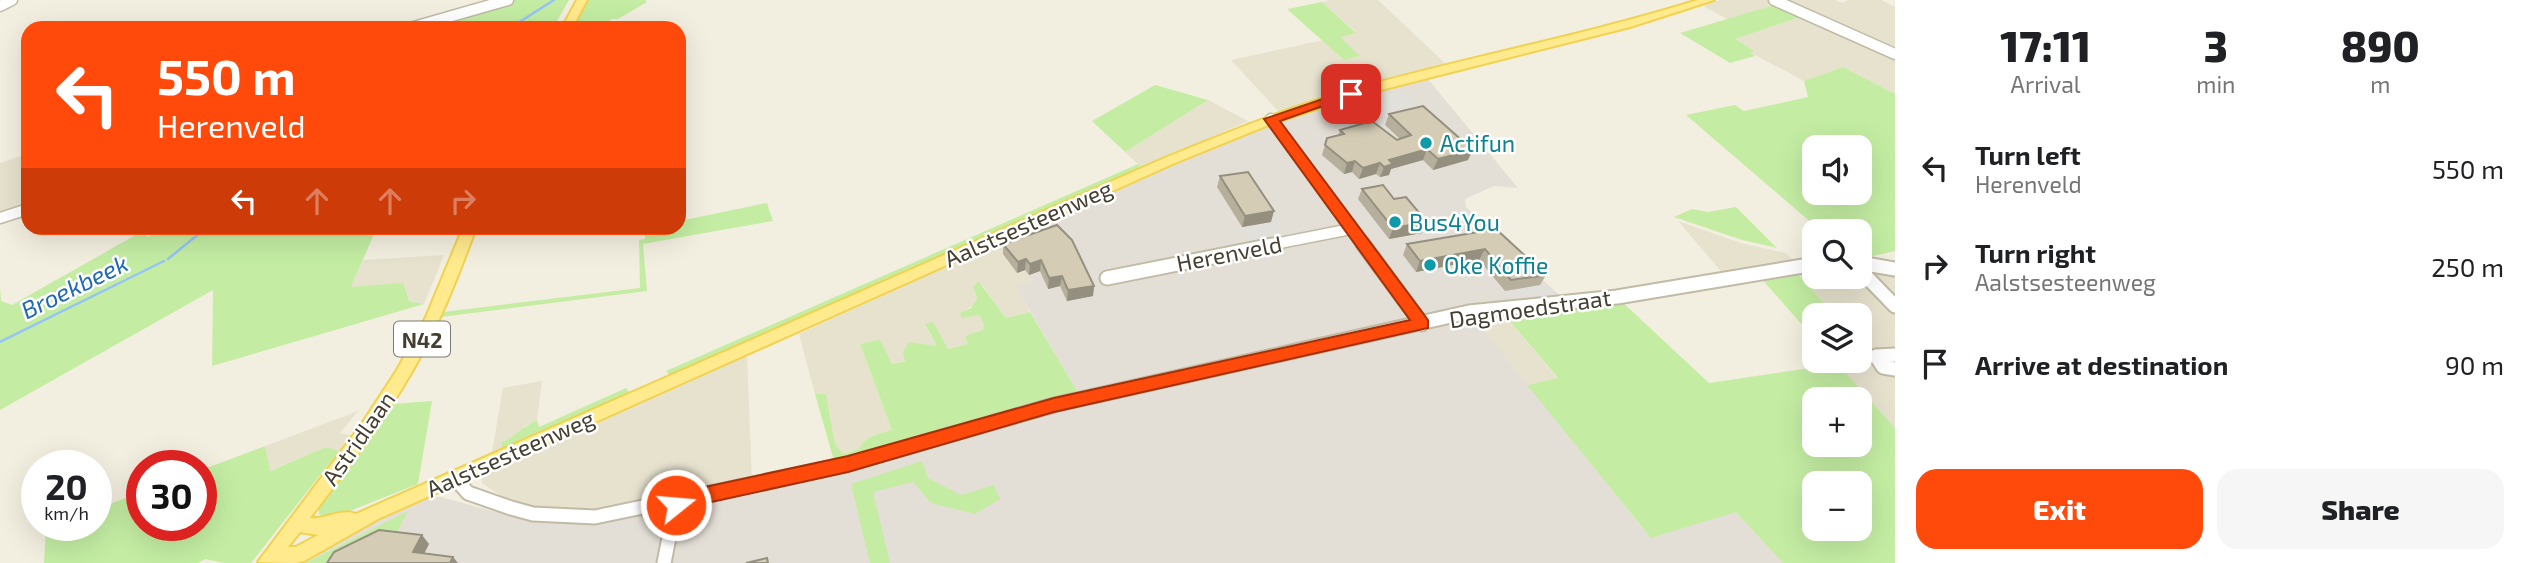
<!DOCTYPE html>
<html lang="en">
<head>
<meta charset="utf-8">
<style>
	body { margin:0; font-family:"Exo 2",sans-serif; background:#f6f6f6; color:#202124; height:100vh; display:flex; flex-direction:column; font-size:26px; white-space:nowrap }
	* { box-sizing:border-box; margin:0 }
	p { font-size:23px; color:#757577 }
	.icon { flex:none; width:38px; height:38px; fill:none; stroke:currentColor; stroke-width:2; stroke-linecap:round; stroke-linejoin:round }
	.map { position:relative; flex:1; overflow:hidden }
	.side { display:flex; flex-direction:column; background:#fff; width:630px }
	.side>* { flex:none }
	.banner { position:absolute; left:21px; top:21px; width:665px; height:214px; border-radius:21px; box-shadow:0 7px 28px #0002; background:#ff4a0b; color:#fff; overflow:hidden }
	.buttons { position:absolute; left:1802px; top:135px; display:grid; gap:14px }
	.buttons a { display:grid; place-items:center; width:70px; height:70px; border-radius:14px; background:#fff; box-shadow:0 7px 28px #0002; font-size:35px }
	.speed { position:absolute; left:21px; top:450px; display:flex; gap:14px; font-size:35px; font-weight:700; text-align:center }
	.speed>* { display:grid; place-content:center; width:91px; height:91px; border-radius:50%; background:#fff; box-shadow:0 7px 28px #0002; line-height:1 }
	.speed small { font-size:18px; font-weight:400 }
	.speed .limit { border:10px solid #d22; background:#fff; color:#111 }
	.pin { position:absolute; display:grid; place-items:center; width:60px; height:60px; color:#fff; margin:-30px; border-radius:14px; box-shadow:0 4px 10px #0006 }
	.me { position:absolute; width:77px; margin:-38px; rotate:73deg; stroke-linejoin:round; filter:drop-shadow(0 0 5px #0008) }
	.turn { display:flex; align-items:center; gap:24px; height:147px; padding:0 21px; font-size:32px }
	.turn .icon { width:91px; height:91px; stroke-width:2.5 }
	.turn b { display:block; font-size:49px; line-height:60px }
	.lanes { display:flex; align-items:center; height:66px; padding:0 21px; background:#0003; justify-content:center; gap:35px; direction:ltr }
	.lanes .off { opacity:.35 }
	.eta { display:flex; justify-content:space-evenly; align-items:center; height:119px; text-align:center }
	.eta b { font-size:42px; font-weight:800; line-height:49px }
	.cta { display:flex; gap:14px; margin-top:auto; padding:14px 21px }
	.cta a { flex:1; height:80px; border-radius:21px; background:#ff4a0b; color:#fff; font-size:28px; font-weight:800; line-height:80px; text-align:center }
	.cta a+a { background:#f6f6f6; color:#202124 }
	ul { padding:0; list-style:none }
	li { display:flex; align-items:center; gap:21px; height:98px; padding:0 21px }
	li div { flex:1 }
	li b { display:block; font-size:26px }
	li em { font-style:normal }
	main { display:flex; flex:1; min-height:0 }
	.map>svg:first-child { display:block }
</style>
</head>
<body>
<main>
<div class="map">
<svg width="1895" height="563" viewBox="0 0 1895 563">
	<rect width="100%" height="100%" fill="#f3efe0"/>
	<!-- residential -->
	<g fill="#e7e2ce">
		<polygon points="1331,0 1378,0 1446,64 1278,111 1231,60 1324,40 1343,60 1359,56 1339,37 1356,32 1322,2"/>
		<polygon points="1720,0 1769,0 1778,4 1729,20 1703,6"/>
		<polygon points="1781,0 1835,0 1842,3 1848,0 1881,0 1895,7 1895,45 1887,49"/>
		<polygon points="1803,16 1895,58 1895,94 1843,67 1804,81 1749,52 1753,51 1734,39"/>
		<polygon points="1208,100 1248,121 1142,168 1125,152"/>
		<polygon points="24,155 28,167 28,205 0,215 0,163"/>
		<polygon points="1678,221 1741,243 1786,253 1794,261 1726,277"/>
		<polygon points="1005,240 1032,282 1016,287 1030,312 1006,318 982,285 974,291 977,299 975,304 961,313 962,317 979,315 985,324 983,330 969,344 949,349 925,325 937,346 923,344 906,360 892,364 880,339 860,344 892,430 872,435 859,449 842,454 835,444 826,394 815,394 799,334"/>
		<polygon points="444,255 424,304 351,287 363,260"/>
		<polygon points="1860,266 1895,273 1895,428 1835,361 1860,360 1860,315 1835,315 1795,271 1815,267 1815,276 1860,276"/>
		<polygon points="1503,313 1558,379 1527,385 1473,317"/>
		<polygon points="747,356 752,480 587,510 534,508 504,498 482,483 482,478 488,472"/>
		<polygon points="542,381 537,420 525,426 520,434 502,443 503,448 492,452 503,388"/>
		<polygon points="358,411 340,433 350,435 339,451 326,447 269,471 265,446"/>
	</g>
	<!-- industrial -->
	<g fill="#e4dfd6">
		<polygon points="1427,78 1518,188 1494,186 1465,199 1466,207 1564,300 1079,394 1015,286 1032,282 1005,240 1262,127 1305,111"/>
		<polygon points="1473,317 1651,538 1736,511 1783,563 296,563 341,537 423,497 441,497 521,519 554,521 646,513 850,469 1089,402"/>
	</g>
	<!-- green -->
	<g fill="#c4eda3" fill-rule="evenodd">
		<polygon points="513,0 569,0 553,28 418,28"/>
		<polygon points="588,0 645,0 647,2 618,19 612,19 595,28 572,28"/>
		<polygon points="1322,2 1356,33 1340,37 1360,56 1344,60 1287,9"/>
		<polygon points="1778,4 1803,16 1735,39 1754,51 1750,52 1755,56 1730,63 1680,33"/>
		<path d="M1843 67 1895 94V251L1860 259V231H1821L1686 115 1735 105 1744 111 1808 97 1804 81ZM1815 147H1860V192H1815Z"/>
		<polygon points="1155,85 1208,100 1125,152 1092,121"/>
		<polygon points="1138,164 1142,168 671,377 666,371"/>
		<polygon points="767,203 773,221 643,244 647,291 441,317 443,312 640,288 639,240 645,239 645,228 679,228 679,221"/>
		<polygon points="1736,207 1777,248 1742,240 1674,217 1692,209 1708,212"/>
		<polygon points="165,228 368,228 374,234 351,287 403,283 409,301 424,304 212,366 213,290 0,410 0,286 1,301 12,305 141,232 148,237"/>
		<polygon points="1795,271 1835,315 1815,315 1815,328 1805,328 1760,277"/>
		<path d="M979 282 1006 318 1030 312 1079 394 834 461 815 394H826L835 444 843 454 859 449C869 434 874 435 892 430L860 344 880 339 892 364 905 361 903 352 909 342 937 346 925 324 933 322 948 349 968 344 965 336 983 330 984 324 979 315 962 318 960 313 971 308 977 299 973 286Z"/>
		<path d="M1619 299 1709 383 1838 364 1895 428V563H1783L1736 512 1651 538 1527 385 1558 378 1503 313ZM1815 399H1860V444H1815ZM1815 483H1860V528H1815Z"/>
		<path d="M626 388 631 395 613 403 618 414 506 464 503 458 543 432 503 450 501 443C515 436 523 427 537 420L539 427Z"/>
		<polygon points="432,401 418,484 347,512 324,517 319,514 319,506 393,404"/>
		<polygon points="265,446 270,471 326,447 339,451 251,563 224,563 205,559 198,563 44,563 46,527 96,525 96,509 142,492 142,525 201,525 201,470"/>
		<polygon points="922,461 928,478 961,495 994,485 1000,499 975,514 931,503 913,482 873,492 890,563 870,563 851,484"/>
		<polygon points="408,511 394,539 339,563 306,563"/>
	</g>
	<!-- parking -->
	<g fill="#e2e0da">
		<polygon points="1401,90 1428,114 1378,127 1352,102"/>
		<polygon points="1275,219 1288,239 1251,246 1239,226"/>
		<polygon points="1547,284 1564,300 1517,305 1505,291"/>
	</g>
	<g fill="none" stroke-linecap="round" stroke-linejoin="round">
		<!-- stream -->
		<g stroke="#94c4f8" stroke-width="2.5">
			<polyline points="510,28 554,0"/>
			<polyline points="168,259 206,228"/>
			<polyline points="0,342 164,261"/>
		</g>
		<!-- minor-far1 casing -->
		<g stroke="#c1bba5" stroke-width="13">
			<g id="minor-far1">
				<polyline points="1774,0 1895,54"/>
				<polyline points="0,6 12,0"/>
				<polyline points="410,28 508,0"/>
				<polyline points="1271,119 1364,245"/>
				<polyline points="0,218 28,209"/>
				<polyline points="1269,245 1351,229"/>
			</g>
		</g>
		<!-- minor casing -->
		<g stroke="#c1bba5" stroke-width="17">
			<g id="minor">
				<polyline points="1363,244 1422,324"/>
				<polyline points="1860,263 1895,269"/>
				<polyline points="1860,270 1895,306"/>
				<polyline points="1107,278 1278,244"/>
				<polyline points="1895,355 1876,356 1883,367 1895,369"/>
				<polyline points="454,477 468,493 511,508 533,514 595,517 848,464 1054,405 1469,312 1617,297 1815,264"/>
				<polyline points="664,563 676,502"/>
			</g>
		</g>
		<!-- major casing -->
		<g stroke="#f1d250" stroke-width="4">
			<g id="major">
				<polygon points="577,0 587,0 572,28 562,28"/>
				<path d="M1698 0H1714L1630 27 1353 97 1276 122 1175 163 378 519 304 561 295 563 258 562 361 425 397 370 426 317 463 228H476C461 268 446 308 426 346 394 408 352 463 310 518 325 520 342 508 356 514L1167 157C1226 133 1285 109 1347 91 1463 58 1582 36 1698 0ZM300 532 318 535 320 534 296 547H288Z"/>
			</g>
		</g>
		<!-- minor-far1 -->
		<use href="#minor-far1" stroke="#fff" stroke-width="10"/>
		<!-- minor -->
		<use href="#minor" stroke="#fff" stroke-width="13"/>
		<!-- major -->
		<use href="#major" fill="#ffeb8d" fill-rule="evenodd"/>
	</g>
	<!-- wall -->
	<g fill="#b6af9c">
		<polygon points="1389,114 1468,160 1433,170 1423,160 1391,169 1389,175 1380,177 1376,174 1359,179 1352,172 1344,174 1322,155 1327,138 1338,136 1340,130 1397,140 1400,139 1385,125"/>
		<polygon points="1220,176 1271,222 1242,227 1217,187"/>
		<polygon points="1362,189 1422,233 1389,239 1358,199"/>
		<polygon points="1496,229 1546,275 1540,285 1505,291 1479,260 1416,272 1403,255 1407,244"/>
		<polygon points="1003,244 1094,286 1093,296 1067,301 1060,286 1048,289 1040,271 1029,275 1025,270 1017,273 1003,254"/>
	</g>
	<!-- shaded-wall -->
	<g fill="#948f7f">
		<polygon points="1427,149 1423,160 1391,169 1389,175 1380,177 1384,167 1389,160"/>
		<polygon points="1473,150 1468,160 1433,170 1438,159"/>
		<polygon points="1355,161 1352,172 1344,174 1347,163"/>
		<polygon points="1380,163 1376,174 1359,179 1363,168"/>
		<polygon points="1274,211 1271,222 1242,227 1245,216"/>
		<polygon points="1427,222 1422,233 1389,239 1393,228"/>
		<polygon points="1485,249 1479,260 1416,272 1420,261"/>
		<polygon points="1026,259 1025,270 1017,273 1018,262"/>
		<polygon points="1041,260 1040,271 1029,275 1030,264"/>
		<polygon points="1062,276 1060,286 1048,289 1049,278"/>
		<polygon points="1094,286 1093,296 1067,301 1068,290"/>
		<polygon points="422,535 429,544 420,562 413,552"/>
		<polygon points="453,557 458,563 450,563"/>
	</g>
	<!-- building -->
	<g fill="#d4ccb5" stroke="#948f7f" stroke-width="2">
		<polygon points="1423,106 1473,150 1438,159 1427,149 1389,160 1393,164 1384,167 1380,163 1363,168 1355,161 1347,163 1325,145 1327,138 1344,134 1340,130 1372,121 1397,140 1411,135 1389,114"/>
		<polygon points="1248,172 1274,211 1245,216 1220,176"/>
		<polygon points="1383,185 1394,199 1406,197 1427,222 1393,228 1362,189"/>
		<polygon points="1057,225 1072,240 1094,286 1068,290 1062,276 1049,278 1041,260 1030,264 1026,259 1018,262 1003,244"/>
		<polygon points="1496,229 1546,275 1511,280 1485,249 1420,261 1407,244"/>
		<polygon points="379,530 422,535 413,552 453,557 450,563 327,563 334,552"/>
		<polygon points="767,558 768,563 746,563"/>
	</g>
	<!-- route -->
	<polygon fill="#ff4a0b" stroke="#a63007" stroke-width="2" points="1346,91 1357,94 1280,121 1428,320 1428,328 1054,412 848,472 684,508 676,513 669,510 666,505 670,496 677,493 848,456 1054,398 1410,320 1264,119"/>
	<!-- markers -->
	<g fill="#0f9aa8" stroke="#fff" stroke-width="2.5">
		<circle cx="1426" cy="143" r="7"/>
		<circle cx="1395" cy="222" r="7"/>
		<circle cx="1430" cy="265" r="7"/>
	</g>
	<g text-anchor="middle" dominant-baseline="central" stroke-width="5" stroke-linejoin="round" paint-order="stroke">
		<!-- shield labels -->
		<rect fill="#fff" stroke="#7c796f" stroke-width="2" x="394" y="321.5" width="56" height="35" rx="5"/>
		<g font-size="21" font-weight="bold" fill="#443f31">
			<text x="422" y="339">N42</text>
		</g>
		<!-- culture labels -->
		<g font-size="23" fill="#0d838f" stroke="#fff" text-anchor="start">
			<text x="1440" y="143">Actifun</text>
			<text x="1409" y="222">Bus4You</text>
			<text x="1444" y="265">Oke Koffie</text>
		</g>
		<!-- street labels -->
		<g font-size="23" fill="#443f31" stroke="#fff">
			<text transform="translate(1028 223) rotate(-24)">Aalstsesteenweg</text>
			<text transform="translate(1229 253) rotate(-11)">Herenveld</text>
			<text transform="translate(1530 308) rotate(-8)">Dagmoedstraat</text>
			<text transform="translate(358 438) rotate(-55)">Astridlaan</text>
			<text transform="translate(510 453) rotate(-24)">Aalstsesteenweg</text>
		</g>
		<!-- water labels -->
		<g font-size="24" font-style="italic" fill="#2069ba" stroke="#fff">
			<text transform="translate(74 286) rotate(-26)">Broekbeek</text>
		</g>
	</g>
</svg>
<div class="buttons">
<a><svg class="icon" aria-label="sound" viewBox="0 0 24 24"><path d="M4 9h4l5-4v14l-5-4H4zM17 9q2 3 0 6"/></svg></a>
<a><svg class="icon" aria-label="search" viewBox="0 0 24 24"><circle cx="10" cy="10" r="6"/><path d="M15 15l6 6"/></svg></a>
<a><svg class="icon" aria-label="layers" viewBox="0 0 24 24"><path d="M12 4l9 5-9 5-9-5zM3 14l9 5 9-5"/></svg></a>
<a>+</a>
<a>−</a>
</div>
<div class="speed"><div>20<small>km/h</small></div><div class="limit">30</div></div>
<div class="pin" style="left:1351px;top:94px;background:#d93025"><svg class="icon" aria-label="arrive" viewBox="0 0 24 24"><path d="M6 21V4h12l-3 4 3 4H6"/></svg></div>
<svg class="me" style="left:676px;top:505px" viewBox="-20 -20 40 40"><circle r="17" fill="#ff4a0b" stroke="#fff" stroke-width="3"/><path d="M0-11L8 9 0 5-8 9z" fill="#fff"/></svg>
<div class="banner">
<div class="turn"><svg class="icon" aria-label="left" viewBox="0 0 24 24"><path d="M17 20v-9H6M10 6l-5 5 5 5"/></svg><div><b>550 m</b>Herenveld</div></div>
<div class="lanes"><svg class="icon" aria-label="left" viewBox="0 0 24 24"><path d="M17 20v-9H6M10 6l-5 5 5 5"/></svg><svg class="icon off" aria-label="ahead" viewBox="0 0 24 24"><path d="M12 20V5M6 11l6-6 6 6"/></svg><svg class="icon off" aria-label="ahead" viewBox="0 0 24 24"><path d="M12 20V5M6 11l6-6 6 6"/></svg><svg class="icon off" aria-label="right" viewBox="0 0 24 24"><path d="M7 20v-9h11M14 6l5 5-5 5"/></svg></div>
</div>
</div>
<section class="side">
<div class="eta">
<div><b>17:11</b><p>Arrival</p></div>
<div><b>3</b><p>min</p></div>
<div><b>890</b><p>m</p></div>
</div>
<ul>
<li><svg class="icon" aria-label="left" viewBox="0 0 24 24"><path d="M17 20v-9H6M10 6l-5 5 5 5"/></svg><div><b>Turn left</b><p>Herenveld</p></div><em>550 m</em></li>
<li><svg class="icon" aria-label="right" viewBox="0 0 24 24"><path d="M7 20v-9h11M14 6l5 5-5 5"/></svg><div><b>Turn right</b><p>Aalstsesteenweg</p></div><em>250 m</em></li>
<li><svg class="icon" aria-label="arrive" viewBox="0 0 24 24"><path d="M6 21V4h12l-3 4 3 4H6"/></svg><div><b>Arrive at destination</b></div><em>90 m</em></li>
</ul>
<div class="cta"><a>Exit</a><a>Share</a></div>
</section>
</main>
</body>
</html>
